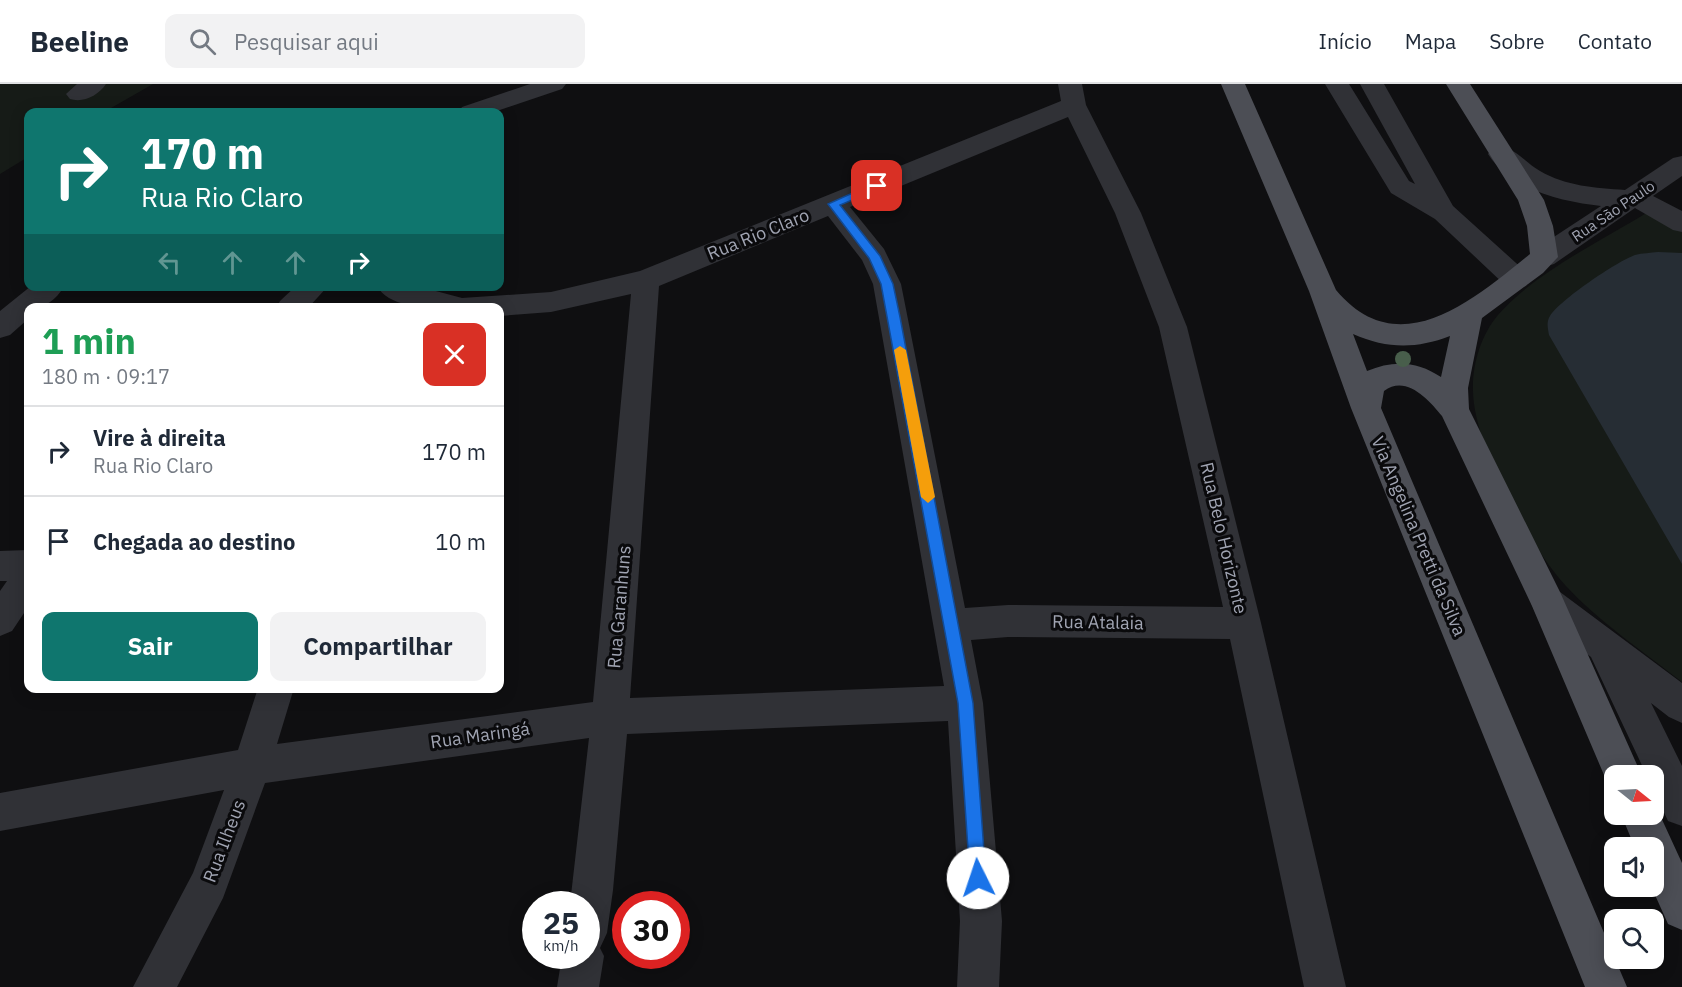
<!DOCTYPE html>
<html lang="pt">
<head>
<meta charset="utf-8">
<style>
	body { margin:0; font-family:"IBM Plex Sans",sans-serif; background:#f2f2f3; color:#1f2937; height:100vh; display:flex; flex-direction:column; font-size:22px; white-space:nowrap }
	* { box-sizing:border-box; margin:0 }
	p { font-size:20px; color:#747a83 }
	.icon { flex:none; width:33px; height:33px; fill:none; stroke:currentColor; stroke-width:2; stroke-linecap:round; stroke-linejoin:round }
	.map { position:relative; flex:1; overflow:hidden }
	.drawer { position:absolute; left:24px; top:219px; width:480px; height:390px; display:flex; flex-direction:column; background:#fff; border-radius:12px; box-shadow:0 3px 15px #0003 }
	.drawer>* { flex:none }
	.hud { position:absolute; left:24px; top:24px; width:480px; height:183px; border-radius:12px; box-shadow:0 3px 15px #0003; background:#0f766e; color:#fff; overflow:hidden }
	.needle { width:39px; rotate:108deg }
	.controls { position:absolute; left:1604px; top:681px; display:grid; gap:12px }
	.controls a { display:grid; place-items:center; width:60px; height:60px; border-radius:12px; background:#fff; box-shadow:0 3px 15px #0003; font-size:30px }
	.speed { position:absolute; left:522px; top:807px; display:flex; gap:12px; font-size:30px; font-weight:700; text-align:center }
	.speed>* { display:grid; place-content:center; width:78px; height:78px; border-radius:50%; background:#fff; box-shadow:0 3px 15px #0003; line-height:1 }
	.speed small { font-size:15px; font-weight:400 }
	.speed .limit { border:9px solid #d22; background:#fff; color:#111 }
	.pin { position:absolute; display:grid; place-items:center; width:51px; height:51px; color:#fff; margin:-26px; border-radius:12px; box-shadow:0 3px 9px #0006 }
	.me { position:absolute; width:66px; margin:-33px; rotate:356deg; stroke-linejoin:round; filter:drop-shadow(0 0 4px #0008) }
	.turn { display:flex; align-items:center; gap:21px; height:126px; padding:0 18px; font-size:27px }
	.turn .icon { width:78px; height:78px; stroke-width:2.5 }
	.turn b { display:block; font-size:42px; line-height:51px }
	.lanes { display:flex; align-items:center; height:57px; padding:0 18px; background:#0003; justify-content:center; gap:30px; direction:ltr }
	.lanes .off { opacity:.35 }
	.round { display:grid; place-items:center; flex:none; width:63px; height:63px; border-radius:12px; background:#f2f2f3 }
	.summary { display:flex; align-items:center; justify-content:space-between; height:102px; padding:0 18px }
	h1 { font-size:36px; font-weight:800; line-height:45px; color:#1e9e55 }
	.cta { display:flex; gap:12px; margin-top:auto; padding:12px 18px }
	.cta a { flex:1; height:69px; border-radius:12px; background:#0f766e; color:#fff; font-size:24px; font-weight:800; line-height:69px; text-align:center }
	.cta a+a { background:#f2f2f3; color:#1f2937 }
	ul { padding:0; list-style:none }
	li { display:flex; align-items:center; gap:18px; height:90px; padding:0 18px; border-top:2px solid #e0e1e3 }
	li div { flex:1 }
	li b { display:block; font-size:22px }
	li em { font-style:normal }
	header { display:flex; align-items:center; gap:36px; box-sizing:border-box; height:84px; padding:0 30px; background:#fff; border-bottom:2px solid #e0e1e3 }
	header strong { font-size:28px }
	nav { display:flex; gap:33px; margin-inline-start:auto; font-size:21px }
	.search { width:420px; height:54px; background:#f2f2f3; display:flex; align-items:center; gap:15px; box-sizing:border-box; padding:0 21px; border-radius:12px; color:#747a83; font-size:22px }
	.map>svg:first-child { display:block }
</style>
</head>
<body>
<header>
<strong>Beeline</strong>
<div class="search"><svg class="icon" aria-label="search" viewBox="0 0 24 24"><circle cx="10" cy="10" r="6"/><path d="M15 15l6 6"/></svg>Pesquisar aqui</div>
<nav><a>Início</a><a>Mapa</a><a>Sobre</a><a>Contato</a></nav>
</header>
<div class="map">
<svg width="1682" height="903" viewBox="0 0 1682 903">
	<rect width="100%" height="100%" fill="#0f0f11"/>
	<!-- green -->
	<g fill="#161b17">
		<polygon points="0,0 153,0 104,28 28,28 28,73 0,90"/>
		<path d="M1648 128 1682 148V598C1645 569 1597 536 1566 502 1529 461 1474 363 1473 307 1472 281 1481 251 1498 231 1534 189 1601 157 1648 128Z"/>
	</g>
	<!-- water -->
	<path fill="#262d34" d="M1658 168 1682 169V480L1549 251C1548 245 1546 238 1550 232 1560 216 1616 178 1635 171 1642 169 1651 169 1658 168Z"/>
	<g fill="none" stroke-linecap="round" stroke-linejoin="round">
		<!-- minor -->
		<g fill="#303136" fill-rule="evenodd">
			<path d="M77 0H106C98 12 83 19 70 15L66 10Z"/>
			<polygon points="530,0 566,0 562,5 494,28 459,28 462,23"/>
			<path d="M1058 0H1082L1086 21 1141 129 1187 243 1261 539 1346 903H1304L1230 555 1008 553 971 556 983 619 1002 837 999 903H957L960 837 948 637 627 650 613 806 607 849 600 864 604 872 599 903H557L562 872H586V820H570L589 654 265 699 223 814 177 903H133L193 789 224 706 0 747V709L238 666 258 604H294L277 660 593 618 631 210 551 228 500 232V224C469 224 394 233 377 202H417L462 214 551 208 640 187 1061 17ZM1068 33 1115 129 1159 243 1223 523 1008 521 965 524 901 200 884 165 850 123ZM828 132 862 176 873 200 944 602 630 614 659 202Z"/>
			<polygon points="1325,0 1349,0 1409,97 1415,100 1360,0 1384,0 1453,122 1526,188 1530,195 1526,202 1516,205 1506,202 1435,135 1391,109"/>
			<path d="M1501 62C1517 66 1526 79 1540 87 1566 102 1595 104 1625 106L1673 74 1682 72V92L1653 112 1682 127V148L1673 146 1635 124 1554 180 1544 183 1534 180 1530 173 1534 166 1601 122C1563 118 1511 106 1488 70L1492 64Z"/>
			<path d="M31 202H64C56 217 44 224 28 224V235L10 251 0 254V227Z"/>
			<polygon points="296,202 328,202 308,224 276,224 280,217"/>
			<polygon points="28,466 28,523 12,547 0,552 0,507 7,497 0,497 0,467"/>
			<polygon points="1548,503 1560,508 1682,599 1682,639 1669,633 1651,619 1682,682 1682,742 1668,737 1653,704 1653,692 1647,692 1591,573 1536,530 1531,519 1536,508"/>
		</g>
		<!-- major -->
		<g fill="#4c4e55" fill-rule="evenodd">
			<path d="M1221 0H1245L1336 206C1399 281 1473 216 1530 170L1527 142 1518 116 1446 0H1470L1544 116 1553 142 1558 173 1543 189 1482 234 1468 304 1469 325 1560 508 1642 692H1614V707L1610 705 1532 522 1442 332C1429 316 1406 290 1384 307L1381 324 1627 903H1585L1351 324 1309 207ZM1353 250C1387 265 1416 265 1450 252L1441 293C1417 277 1393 276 1367 287Z"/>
			<polygon points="1653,716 1682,779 1682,846 1668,840 1651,802 1653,764 1635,764 1621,730 1653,730"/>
		</g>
	</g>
	<!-- trees -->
	<circle fill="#485e4b" cx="1403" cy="275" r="8"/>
	<!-- route -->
	<polygon fill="#1a73e8" stroke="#114b97" stroke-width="1.5" points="877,98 882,102 881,104 840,121 880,172 893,200 900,233 973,619 986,794 984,800 978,802 972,800 970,794 958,619 881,200 869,174 828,120"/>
	<!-- slow -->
	<polygon fill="#f59e0b" points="900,262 906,266 935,413 928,419 921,413 894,266"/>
	<g text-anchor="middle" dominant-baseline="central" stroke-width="6" stroke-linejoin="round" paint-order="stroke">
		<!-- far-street labels -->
		<g font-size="15" fill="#a0a4b2" stroke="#0a0a0c">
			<text transform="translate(1613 127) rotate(-34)">Rua São Paulo</text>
		</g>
		<!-- street labels -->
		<g font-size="18" fill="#a0a4b2" stroke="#0a0a0c">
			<text transform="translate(758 150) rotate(-22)">Rua Rio Claro</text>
			<text transform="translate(1419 452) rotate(67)">Via Angelina Pretti da Silva</text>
			<text transform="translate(1224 454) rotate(77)">Rua Belo Horizonte</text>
			<text transform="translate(619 523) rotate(-85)">Rua Garanhuns</text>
			<text transform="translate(1098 538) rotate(1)">Rua Atalaia</text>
			<text transform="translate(480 651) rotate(-8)">Rua Maringá</text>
			<text transform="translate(224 757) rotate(-69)">Rua Ilheus</text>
		</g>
	</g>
</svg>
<div class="controls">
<a><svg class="needle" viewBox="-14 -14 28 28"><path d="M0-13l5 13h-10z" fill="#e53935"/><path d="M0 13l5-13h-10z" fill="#747a83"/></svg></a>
<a><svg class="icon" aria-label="sound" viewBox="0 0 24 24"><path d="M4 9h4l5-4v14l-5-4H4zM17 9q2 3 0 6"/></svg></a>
<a><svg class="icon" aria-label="search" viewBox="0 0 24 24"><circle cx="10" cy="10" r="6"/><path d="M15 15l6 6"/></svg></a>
</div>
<div class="speed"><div>25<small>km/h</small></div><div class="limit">30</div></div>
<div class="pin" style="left:877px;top:102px;background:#d93025"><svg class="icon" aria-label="arrive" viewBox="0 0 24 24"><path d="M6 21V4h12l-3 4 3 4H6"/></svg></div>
<svg class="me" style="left:978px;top:794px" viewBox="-20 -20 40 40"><circle r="19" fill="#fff"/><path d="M0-13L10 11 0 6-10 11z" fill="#1a73e8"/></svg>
<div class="hud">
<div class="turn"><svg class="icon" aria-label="right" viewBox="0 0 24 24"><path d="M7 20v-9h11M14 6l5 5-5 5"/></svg><div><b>170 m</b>Rua Rio Claro</div></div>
<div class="lanes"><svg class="icon off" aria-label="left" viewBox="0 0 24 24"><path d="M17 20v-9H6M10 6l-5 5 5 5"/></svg><svg class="icon off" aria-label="ahead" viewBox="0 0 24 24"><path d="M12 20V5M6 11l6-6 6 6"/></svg><svg class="icon off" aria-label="ahead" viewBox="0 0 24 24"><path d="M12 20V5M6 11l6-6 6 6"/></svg><svg class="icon" aria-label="right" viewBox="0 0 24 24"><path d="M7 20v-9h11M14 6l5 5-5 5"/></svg></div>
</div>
<section class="drawer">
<div class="summary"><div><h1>1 min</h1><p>180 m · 09:17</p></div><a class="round" style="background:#d93025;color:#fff"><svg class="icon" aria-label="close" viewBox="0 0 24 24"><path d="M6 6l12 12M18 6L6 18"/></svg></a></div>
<ul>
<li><svg class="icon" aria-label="right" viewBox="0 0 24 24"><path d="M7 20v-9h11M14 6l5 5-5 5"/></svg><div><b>Vire à direita</b><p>Rua Rio Claro</p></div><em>170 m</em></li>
<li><svg class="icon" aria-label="arrive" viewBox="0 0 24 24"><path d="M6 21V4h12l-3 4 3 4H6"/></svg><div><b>Chegada ao destino</b></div><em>10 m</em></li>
</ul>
<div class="cta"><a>Sair</a><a>Compartilhar</a></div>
</section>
</div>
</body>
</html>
